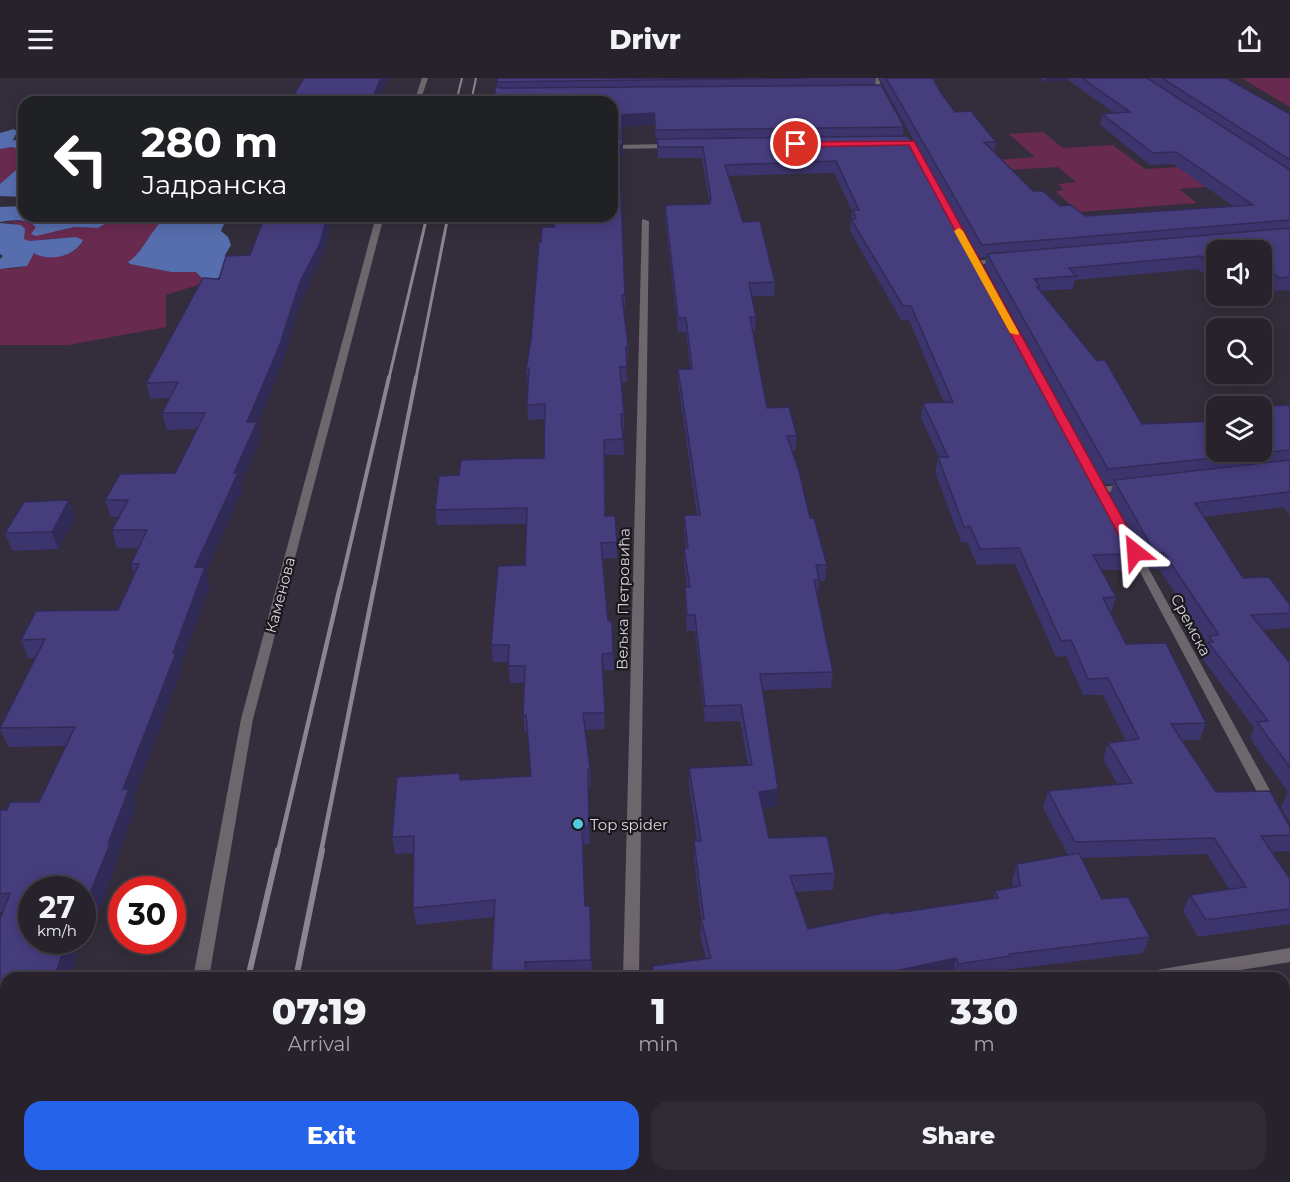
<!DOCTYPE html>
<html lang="en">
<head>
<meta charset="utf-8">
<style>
	body { margin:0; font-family:Montserrat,sans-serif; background:#2f2a34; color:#f1f3f6; height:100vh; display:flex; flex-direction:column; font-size:22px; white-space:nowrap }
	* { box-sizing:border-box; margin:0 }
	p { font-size:20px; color:#a4a4a9 }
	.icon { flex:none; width:33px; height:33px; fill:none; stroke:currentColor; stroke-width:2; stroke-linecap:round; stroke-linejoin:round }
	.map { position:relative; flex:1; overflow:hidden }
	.details { position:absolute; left:0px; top:894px; width:1290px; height:210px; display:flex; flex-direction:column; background:#27222c; border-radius:18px 18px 0 0; box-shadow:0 3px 15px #0003,0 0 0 2px #433f48 }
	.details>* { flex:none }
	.guide { position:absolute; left:18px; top:18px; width:600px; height:126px; border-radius:18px; box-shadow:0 3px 15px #0003,0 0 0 2px #433f48; background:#202124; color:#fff; overflow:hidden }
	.tools { position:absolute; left:1206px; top:162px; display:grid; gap:12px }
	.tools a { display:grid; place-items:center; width:66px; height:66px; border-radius:12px; background:#27222c; box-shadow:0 3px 15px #0003,0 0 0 2px #433f48; font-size:30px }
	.speed { position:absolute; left:18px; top:798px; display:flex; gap:12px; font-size:30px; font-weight:700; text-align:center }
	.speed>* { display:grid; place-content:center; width:78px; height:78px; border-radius:50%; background:#27222c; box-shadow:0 3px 15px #0003,0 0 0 2px #433f48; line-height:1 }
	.speed small { font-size:15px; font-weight:400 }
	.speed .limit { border:9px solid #d22; background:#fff; color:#111 }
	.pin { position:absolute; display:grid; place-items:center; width:51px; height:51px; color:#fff; margin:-26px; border:3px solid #fff; border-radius:50%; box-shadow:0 2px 6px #0007 }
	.me { position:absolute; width:66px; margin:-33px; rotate:332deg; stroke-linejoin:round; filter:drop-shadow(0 0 4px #0008) }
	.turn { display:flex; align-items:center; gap:21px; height:126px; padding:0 24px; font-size:27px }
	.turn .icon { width:78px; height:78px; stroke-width:2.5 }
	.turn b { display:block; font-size:42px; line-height:51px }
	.eta { display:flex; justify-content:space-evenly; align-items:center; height:102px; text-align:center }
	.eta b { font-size:36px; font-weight:800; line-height:42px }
	.button { display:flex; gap:12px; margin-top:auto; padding:12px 24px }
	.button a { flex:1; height:69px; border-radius:18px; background:#2563eb; color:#fff; font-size:24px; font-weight:800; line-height:69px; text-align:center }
	.button a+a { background:#2f2a34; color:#f1f3f6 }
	header { display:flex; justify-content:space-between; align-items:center; height:78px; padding:0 24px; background:#27222c; font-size:27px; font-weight:800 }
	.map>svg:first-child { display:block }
</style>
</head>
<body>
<header><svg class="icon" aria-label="menu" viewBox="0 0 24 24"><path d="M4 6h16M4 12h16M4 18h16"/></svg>Drivr<svg class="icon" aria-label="share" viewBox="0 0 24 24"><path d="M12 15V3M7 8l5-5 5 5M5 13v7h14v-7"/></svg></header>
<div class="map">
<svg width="1290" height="1104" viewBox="0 0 1290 1104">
	<rect width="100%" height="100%" fill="#342d3b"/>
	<!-- green -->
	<g fill="#692a50">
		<polygon points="1241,0 1290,0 1290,29"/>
		<polygon points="1043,54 1063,70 1113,67 1145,91 1179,89 1206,109 1179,111 1197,125 1078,134 1055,113 1064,112 1058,106 1076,104 1058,89 1006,92 995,82 1035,79 1009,56"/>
		<polygon points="12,69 24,73 24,85 0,106 0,71"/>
		<path d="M118 138H168C150 150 146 172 129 184V186L171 194H196L210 203 166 217V249L68 267H0V191L21 190 29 184 34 174C51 177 73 182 83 163L76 159 29 163 24 161 14 145 0 144 26 143 53 154 74 149 98 150Z"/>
	</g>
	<!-- water -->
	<g fill="#576eae">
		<polygon points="14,51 17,54 13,62 24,63 24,73 12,69 0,71 0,55"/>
		<polygon points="24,85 24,119 0,118 0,106"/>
		<path d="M24 128V138H118L98 150 74 149 36 158 31 156 36 149C27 140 12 142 0 144V129Z"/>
		<path d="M168 138 222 140 224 146 221 153 228 159 231 167 225 177V195L216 201 204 202 196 194H171L130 186 128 184C146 172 150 150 168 138Z"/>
		<path d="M0 145 21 147 25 151 24 161 29 163 76 159 83 162C75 179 48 184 34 175L27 188 0 191V181L3 178 0 176Z"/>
	</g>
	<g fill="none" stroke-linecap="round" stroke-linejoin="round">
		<!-- street -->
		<g fill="#6d676d" fill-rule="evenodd">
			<polygon points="422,0 428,0 420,24 414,24"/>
			<polygon points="872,0 878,0 888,22 884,22"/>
			<polygon points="612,67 671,66 674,68 671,70 612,71"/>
			<polygon points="376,138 384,138 253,641 209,900 193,900 241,641"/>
			<polygon points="642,141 649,143 639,900 623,900"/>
			<polygon points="1002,180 1006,182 1005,184 976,187 972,185 976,183"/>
			<polygon points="1127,406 1132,409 1131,411 1101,415 1096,412 1101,409"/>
			<polygon points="1128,459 1133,462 1278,727 1276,731 1271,732 1266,731 1264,727 1123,462"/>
			<polygon points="1290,870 1290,884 1191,900 1142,900 1144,895 1150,893"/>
			<rect x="0" y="1070" width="6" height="18"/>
		</g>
		<!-- rail-far4 -->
		<g stroke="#8b8591" stroke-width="2">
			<polyline points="456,24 462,0"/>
			<polyline points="471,24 476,0"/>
		</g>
		<!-- rail-far3 -->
		<g stroke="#8b8591" stroke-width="3">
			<polyline points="389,300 427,138"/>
			<polyline points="416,300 448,138"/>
		</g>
		<!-- rail-far2 -->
		<g stroke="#8b8591" stroke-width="4">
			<polyline points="340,510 389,299"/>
			<polyline points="374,510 416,299"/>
		</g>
		<!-- rail-far1 -->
		<g stroke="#8b8591" stroke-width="4.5">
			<polyline points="278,774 340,509"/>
			<polyline points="321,774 374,509"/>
		</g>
		<!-- rail -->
		<g stroke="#8b8591" stroke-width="6">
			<polyline points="248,900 278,772"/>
			<polyline points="296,900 322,772"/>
			<polyline points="201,1104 202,1098"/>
			<polyline points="255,1104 256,1098"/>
		</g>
	</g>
	<!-- wall -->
	<g fill="#3c346c" fill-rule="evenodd">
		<path d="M497 0H876L875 7 904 49 903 58 1136 471 1132 486 1123 492H1101L1116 519 1111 535 1126 566 1206 645 1200 662H1181L1216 714 1290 749V773L1272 774 1290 801V846L1198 859 1183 833 1190 817 1229 811 1207 776 1081 780 1102 821 1150 859 1143 875 1006 892 1005 894 970 900H953L952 897 935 900H652V888L706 881 700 858 701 841 694 780V763H697L689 706V690L748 687 740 643 705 644 695 553H687L685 524V509H687L684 486V470H686L684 452V437H697L678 305V291H690L686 254H678L665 140V127L709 126V124L702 80H658L657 64H656L654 46 622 49 623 78 620 79 625 217V231H624L628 268V283H626L627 304H621L624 336V351H623L624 377H605L606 438 617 464V480L602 481 608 543H612L614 592H603L605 651 585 652 590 691 591 708H588L590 766 583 767 585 828H590L592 899 562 900H459L491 897 494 839 416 847 413 830 414 775 395 776 392 759 461 702 531 698 528 654H525L523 638 525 605H510L508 584H493L491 567 525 487 527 446 437 447 435 432 459 397 544 380 545 341 528 342 527 327 528 305H527L526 291 531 261 541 164 554 149 612 138V24H493L497 8ZM834 95 852 133 850 153 901 242H909L944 325H923L921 340 939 379H938L935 394 961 464H967L977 487 1015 486 1056 579 1066 578 1083 617H1103L1126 663 1108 665 1103 681 1117 706 1048 713 1043 730 1068 777 1017 786 1012 802 1013 810 995 813 993 821 890 836 808 851 795 814 833 812 835 795 769 760 763 730 777 728 763 612 831 610 833 594 818 518 819 503H825L827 487 810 440 792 373H795L797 358 767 330 753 253H755L756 239 752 218H774L775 204 743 144 728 98Z"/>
		<polygon points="879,0 933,0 941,15 955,34 996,64 994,75 1033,113 1060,128 1085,138 1233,128 1173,86 1150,87 1100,47 1102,36 1114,35 1068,2 1046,4 1040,0 1226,0 1290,36 1290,212 1274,213 1262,203 1216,172 1216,205 1197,191 1075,202 1073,211 1041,213 1142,346 1207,343 1210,335 1216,334 1216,374 1290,329 1290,437 1283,429 1203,439 1243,500 1290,527 1290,548 1289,550 1263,552 1290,585 1290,745 1281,729 1288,714 1250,660 1254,650 1202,580 1204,576 1203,574 1206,563 1159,491 1150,491 1110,417 1113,406 1104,407 985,189 986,179 979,180"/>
		<polygon points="265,138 338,138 336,144 332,144 322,179 303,219 282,285 258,345 261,360 241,405 242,412 206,494 210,507 180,589 181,593 133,721 136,730 116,782 117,784 99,833 91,833 6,900 6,966 5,966 0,976 0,841 3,834 0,834 0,732 7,732 39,724 66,668 8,669 0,651 0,649 36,580 28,580 21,562 118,532 134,496 131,486 138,470 117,470 112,452 119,439 111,439 105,422 175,395 197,351 167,352 162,335 170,320 150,321 146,305 219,201 250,177"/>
		<polygon points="69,422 75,439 58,471 12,473 5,455"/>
		<polygon points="1290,902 1290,990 1284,991 1284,903"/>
		<rect x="0" y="996" width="6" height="64"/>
		<polygon points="654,1098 774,1098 769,1099 770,1104 655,1104"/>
		<polygon points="876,1098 1049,1098 1050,1101 1048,1104 878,1104"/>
		<polygon points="1138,1098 1221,1098 1223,1104 1141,1104"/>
	</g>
	<!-- shaded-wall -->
	<g fill="#312b58">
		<polygon points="381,0 388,0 377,24 371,24"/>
		<polygon points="1046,0 1069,0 1068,2 1046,4"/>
		<polygon points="654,35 654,46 622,49 622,37"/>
		<polygon points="623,66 623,78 619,79 619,67"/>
		<polygon points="327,138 331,138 332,144 322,179 303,219 282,285 258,345 261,360 241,405 242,412 206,494 210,507 180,589 181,593 133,721 136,730 116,782 117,784 99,833 90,815 108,766 123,711 173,575 195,489 234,395 247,344 300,204"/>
		<polygon points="1266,190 1262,203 1262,191"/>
		<polygon points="69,422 75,439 58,471 52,454"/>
		<polygon points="1136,471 1132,486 1123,492 1127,476"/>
		<polygon points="778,711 777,728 758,731 759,714"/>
		<polygon points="83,815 91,833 82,860"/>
		<polygon points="67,862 82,862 70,900 59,900 56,895"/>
		<polygon points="956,880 952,897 935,900 862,900"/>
		<polygon points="0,958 5,966 0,976"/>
	</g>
	<!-- building -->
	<g fill="#463d7d" stroke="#312b58" stroke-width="1.5">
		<polygon points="304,0 381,0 371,24 289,24"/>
		<polygon points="497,0 807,0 497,4"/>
		<polygon points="886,0 933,0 941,15 955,34 971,33 996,64 984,64 1033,113 1043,113 1060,128 1071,127 1085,138 1253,127 1176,74 1153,75 1102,36 1130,34 1082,0 1147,0 1290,92 1290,142 982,167"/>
		<polygon points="1162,0 1226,0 1290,36 1290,82"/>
		<polygon points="881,7 904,49 656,52 654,35 622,37 622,53 612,54 612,24 493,24 496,8 500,10"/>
		<polygon points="908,58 1136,471 1127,476 1093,477 1116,519 1103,520 1126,566 1166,565 1206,645 1171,646 1216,714 1270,713 1290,749 1290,757 1261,758 1290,801 1290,831 1206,842 1190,817 1246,809 1214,760 1075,764 1048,713 1132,705 1108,665 1139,661 1108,600 1088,601 1071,562 1061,563 1019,470 980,471 970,448 964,449 938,379 948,379 923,325 953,324 911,228 903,228 851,141 856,141 853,132 859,132 836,83 725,87 743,144 760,143 775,204 749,205 756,239 750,239 767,330 789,329 797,358 787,358 799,393 810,440 814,440 827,487 816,487 819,502 814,502 833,594 760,596 778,711 759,714 769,760 827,758 835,795 790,798 808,851 889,834 890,836 998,820 995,813 1020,808 1017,786 1079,775 1102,821 1128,819 1150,859 1009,876 1010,878 959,886 956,880 862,900 655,900 652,888 711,880 701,841 704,841 694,763 701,763 689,690 752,687 741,627 705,628 695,537 687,537 685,509 690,509 684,470 688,470 684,437 700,437 678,291 692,291 686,240 678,240 665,127 710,126 709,122 711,122 703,69 658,69 657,61"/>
		<polygon points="612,61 622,61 623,66 619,67 625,217 622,217 628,268 626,269 627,289 620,289 624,336 621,336 623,361 604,362 605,438 615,438 617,464 601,465 608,543 612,543 613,575 602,576 605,635 583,635 590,691 588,691 589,749 582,750 585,828 590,828 591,882 525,884 526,900 459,900 491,897 495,822 413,830 414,758 392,759 397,699 460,695 460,702 531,698 526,637 523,638 525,588 508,588 509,567 491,567 498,488 525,487 527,430 435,432 439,398 459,397 461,382 544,380 545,326 527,327 529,290 526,291 531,261 539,164 541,164 542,149 554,149 555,138 612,138"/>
		<polygon points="265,138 327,138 320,165 300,204 279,269 247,344 257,344 234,395 238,395 195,489 205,489 173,575 176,575 123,711 129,711 108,766 110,766 90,815 83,815 82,816 82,812 32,812 32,862 67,862 56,895 64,895 62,900 6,900 6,947 0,947 0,841 10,815 0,816 0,732 7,732 10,724 39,724 75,649 0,650 45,561 21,562 36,533 118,532 139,486 131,486 147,452 112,452 128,422 105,422 120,396 175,395 205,335 162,335 178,304 146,305 203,200 219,201 226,178 250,177"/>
		<polygon points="1290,150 1290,199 1279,200 1266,190 1262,191 1262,172 1216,172 1216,189 1201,178 1069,190 1076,198 1034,201 1040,209 1037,209 1097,283 1105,282 1142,346 1216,343 1216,374 1262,374 1262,329 1287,327 1290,329 1290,372 1108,391 987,176"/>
		<polygon points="1216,334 1216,342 1210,335"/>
		<polygon points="1290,382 1290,415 1288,414 1195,425 1243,500 1269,499 1290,527 1290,535 1251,537 1290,585 1290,689 1257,644 1268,643 1208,564 1213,564 1209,558 1219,557 1164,475 1155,475 1114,402"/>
		<polygon points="69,422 52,454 5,455 24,424"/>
		<polygon points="1290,902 1290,974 1284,975 1284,903"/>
		<rect x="0" y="996" width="6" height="46"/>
		<polygon points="442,1098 597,1098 598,1104 442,1104"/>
		<polygon points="657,1098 769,1098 770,1102 760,1104 658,1104"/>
		<polygon points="885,1098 1049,1098 1050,1101 988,1104 886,1104"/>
		<polygon points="1158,1098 1221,1098 1223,1104 1160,1104"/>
	</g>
	<!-- route -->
	<polygon fill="#e11d48" stroke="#92132f" stroke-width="1.5" points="914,63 1141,474 1139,476 1130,476 1128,474 909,67 796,69 792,66 796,64"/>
	<!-- slow -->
	<polygon fill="#f59e0b" points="959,150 963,153 1019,255 1018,257 1010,255 954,153"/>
	<!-- markers -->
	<circle fill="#54cade" stroke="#1a171d" stroke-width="2" cx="578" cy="746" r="6"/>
	<g text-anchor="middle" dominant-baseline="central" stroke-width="4.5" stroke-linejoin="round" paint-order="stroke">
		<!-- street labels -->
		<g font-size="15" fill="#dbd6e0" stroke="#1a171d">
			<text transform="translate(280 517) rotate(-75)">Каменова</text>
			<text transform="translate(623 521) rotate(-89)">Вељка Петровића</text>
			<text transform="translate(1191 547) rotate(62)">Сремска</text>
		</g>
		<!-- poi labels -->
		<g font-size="15" fill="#dbd6e0" stroke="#1a171d" text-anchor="start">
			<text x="590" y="746">Top spider</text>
		</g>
	</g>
</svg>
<div class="tools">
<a><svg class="icon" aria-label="sound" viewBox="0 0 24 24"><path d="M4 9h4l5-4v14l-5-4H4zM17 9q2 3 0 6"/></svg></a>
<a><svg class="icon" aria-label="search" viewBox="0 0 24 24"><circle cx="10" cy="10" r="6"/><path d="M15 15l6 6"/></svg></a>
<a><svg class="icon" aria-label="layers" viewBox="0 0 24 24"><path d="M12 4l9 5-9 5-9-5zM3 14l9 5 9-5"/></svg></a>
</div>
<div class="speed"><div>27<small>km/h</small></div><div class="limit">30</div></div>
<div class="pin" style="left:796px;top:66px;background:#d93025"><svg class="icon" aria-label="arrive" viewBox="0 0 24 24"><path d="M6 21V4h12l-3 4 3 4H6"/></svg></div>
<svg class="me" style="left:1135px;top:474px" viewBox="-20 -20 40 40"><path d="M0-17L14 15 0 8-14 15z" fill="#e11d48" stroke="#fff" stroke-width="4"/></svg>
<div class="guide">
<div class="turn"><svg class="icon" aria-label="left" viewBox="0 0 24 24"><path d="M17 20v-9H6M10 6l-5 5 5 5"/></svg><div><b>280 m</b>Јадранска</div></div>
</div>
<section class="details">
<div class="eta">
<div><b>07:19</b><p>Arrival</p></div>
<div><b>1</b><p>min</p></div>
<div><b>330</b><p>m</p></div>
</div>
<div class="button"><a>Exit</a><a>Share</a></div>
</section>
</div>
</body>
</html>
